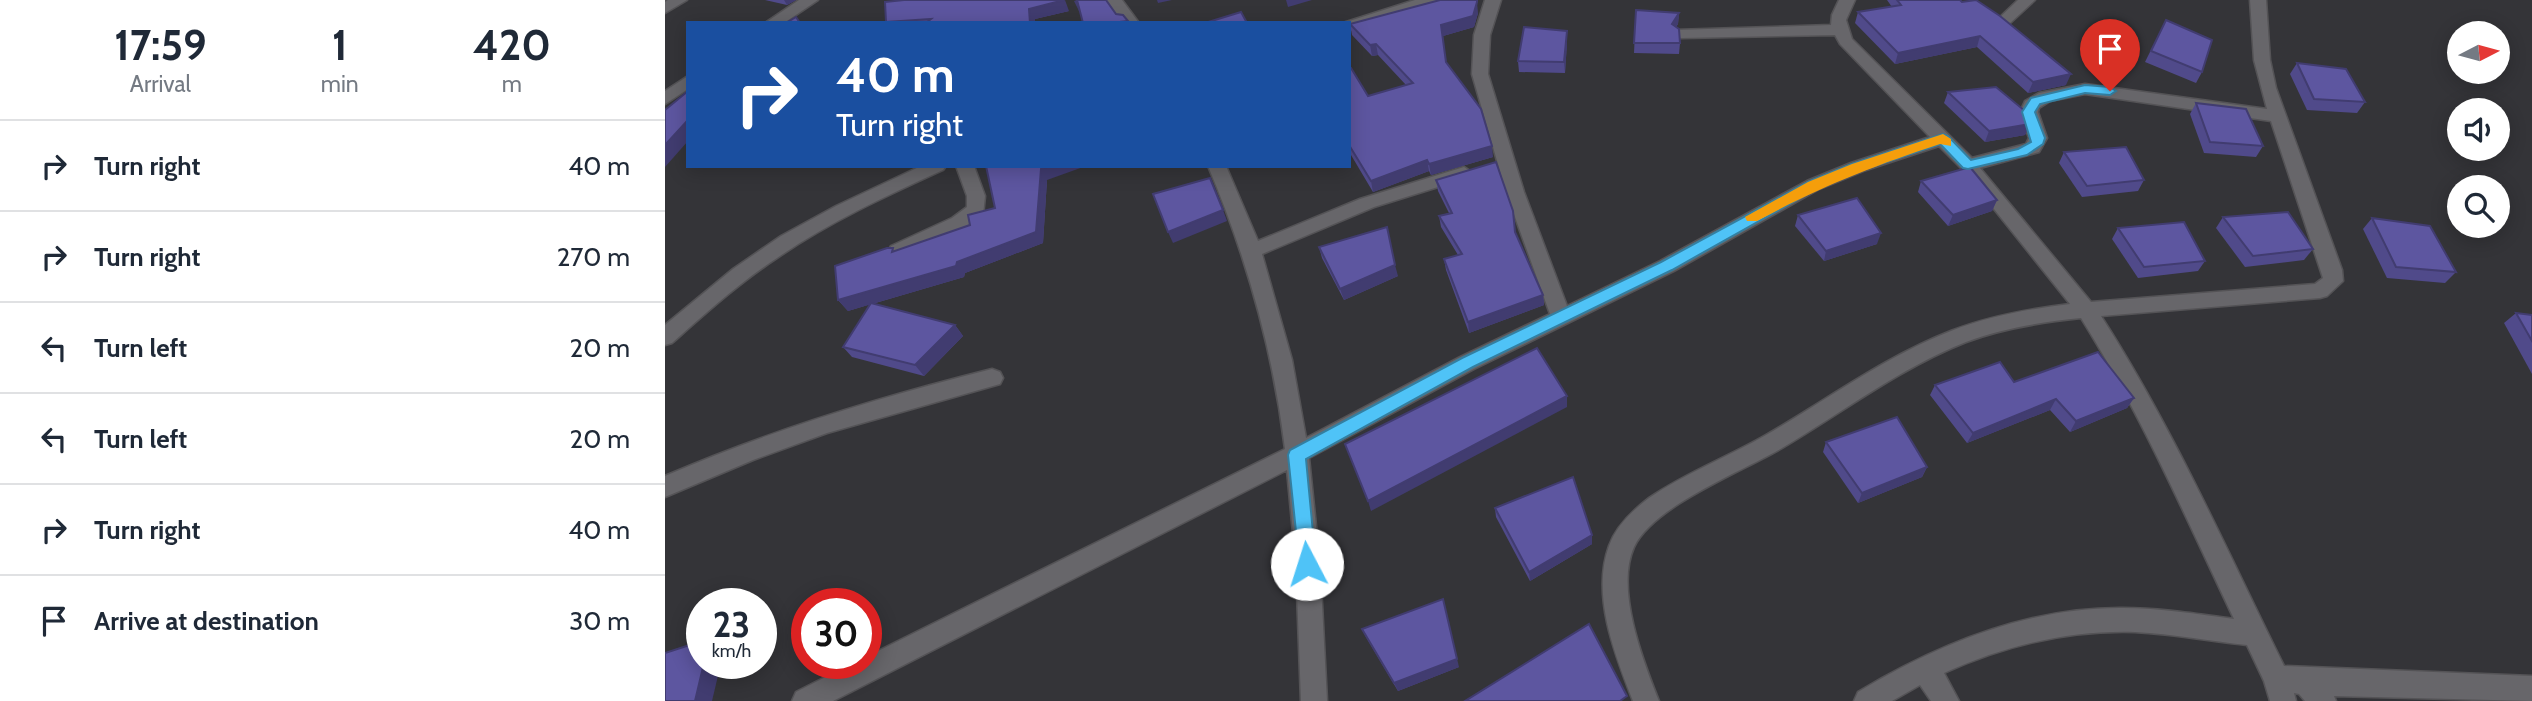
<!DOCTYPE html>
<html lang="en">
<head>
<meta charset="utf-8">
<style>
	body { margin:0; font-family:Cabin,sans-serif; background:#f2f2f3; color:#1f2937; height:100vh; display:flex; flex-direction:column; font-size:26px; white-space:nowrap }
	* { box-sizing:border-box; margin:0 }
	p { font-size:23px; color:#747a83 }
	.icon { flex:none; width:38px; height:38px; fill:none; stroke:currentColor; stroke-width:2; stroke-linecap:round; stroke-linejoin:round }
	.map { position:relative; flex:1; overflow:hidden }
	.details { display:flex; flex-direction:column; background:#fff; width:665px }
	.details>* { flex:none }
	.banner { position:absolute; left:21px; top:21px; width:665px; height:147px; border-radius:0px; box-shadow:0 4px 18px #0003; background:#1a4fa0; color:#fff; overflow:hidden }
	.needle { width:46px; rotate:84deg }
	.tools { position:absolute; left:1782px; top:21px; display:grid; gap:14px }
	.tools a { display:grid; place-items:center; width:63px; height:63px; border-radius:50%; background:#fff; box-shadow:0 4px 18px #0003; font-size:35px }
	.speed { position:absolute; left:21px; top:588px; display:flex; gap:14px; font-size:35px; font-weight:700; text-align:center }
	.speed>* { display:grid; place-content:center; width:91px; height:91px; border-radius:50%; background:#fff; box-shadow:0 4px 18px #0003; line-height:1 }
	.speed small { font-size:18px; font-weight:400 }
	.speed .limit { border:10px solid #d22; background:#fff; color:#111 }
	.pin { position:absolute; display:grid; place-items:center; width:60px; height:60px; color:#fff; margin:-72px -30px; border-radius:50% 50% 50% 0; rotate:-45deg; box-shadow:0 0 7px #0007 }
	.pin .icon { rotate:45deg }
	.me { position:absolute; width:77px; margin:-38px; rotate:355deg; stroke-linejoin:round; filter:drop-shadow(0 0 5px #0008) }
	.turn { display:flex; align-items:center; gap:24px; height:147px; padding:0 35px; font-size:32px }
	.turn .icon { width:91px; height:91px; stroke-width:2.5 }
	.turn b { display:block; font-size:49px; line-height:60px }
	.eta { display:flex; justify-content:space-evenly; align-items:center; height:119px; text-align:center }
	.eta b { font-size:42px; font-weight:700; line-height:49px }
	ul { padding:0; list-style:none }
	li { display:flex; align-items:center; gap:21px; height:91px; padding:0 35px; border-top:2px solid #e0e1e3 }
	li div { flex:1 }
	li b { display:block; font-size:26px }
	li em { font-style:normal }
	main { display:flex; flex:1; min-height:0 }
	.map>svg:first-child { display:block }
</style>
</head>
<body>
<main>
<section class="details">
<div class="eta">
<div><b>17:59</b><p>Arrival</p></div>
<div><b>1</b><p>min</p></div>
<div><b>420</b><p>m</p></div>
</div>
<ul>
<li><svg class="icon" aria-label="right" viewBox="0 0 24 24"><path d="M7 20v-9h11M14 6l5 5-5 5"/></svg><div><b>Turn right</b></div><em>40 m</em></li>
<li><svg class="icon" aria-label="right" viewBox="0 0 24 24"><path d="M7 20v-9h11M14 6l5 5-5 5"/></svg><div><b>Turn right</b></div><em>270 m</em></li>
<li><svg class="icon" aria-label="left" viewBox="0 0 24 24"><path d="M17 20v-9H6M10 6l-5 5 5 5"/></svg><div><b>Turn left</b></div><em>20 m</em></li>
<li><svg class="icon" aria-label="left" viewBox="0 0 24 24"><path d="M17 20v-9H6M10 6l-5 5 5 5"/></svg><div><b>Turn left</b></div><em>20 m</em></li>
<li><svg class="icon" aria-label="right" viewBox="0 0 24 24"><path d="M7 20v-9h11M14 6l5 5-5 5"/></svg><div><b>Turn right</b></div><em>40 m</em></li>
<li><svg class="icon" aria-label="arrive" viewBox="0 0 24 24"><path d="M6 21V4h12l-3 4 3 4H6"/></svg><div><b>Arrive at destination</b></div><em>30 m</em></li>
</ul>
</section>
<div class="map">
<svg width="1867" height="701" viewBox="0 0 1867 701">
	<rect width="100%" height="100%" fill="#343438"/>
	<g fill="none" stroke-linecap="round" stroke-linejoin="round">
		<!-- minor casing -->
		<g stroke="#545356" stroke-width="3">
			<g id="minor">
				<polygon points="3,0 22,0 0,13 0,2"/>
				<polygon points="134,0 153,0 119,23 100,23"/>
				<polygon points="441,0 457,0 474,23 458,23"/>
				<polygon points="750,0 774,0 771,3 684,30 684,23 678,23"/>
				<path d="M820 0H836L825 35 823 74 859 192 902 306 995 261 1142 181 1186 163 1265 137 1175 44 1170 35 1016 38 1010 36 1008 33 1010 30 1166 25 1167 15 1174 0H1190L1181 20 1187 39 1307 158 1361 144 1364 138 1355 112 1360 101 1374 93 1420 84 1602 109 1589 60 1585 0H1601L1605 60 1611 88 1677 270 1678 281 1662 296 1655 298 1436 316C1507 426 1561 549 1619 666L1867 676V701L1669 696 1671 701H1640L1634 694 1629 693 1631 701H1605L1599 681 1582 645C1545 641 1508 634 1470 632 1404 630 1338 646 1279 673L1294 701H1266L1255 685 1227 701H1189L1193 692C1273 644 1363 607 1458 608 1495 608 1532 614 1569 619 1521 518 1476 414 1416 318 1377 322 1338 328 1301 342 1235 368 1178 412 1117 448 1078 471 988 506 969 547 950 589 978 661 994 701H968C950 655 926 595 944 546 951 526 967 511 984 498 1020 473 1063 457 1101 435 1162 400 1219 357 1286 331 1324 316 1364 309 1405 304L1297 169 1274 146 1198 171 1154 189 1009 271 809 369 644 458 655 565 662 701H636L631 565 622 470 168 701H127L131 692 188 663H201V657L620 449C608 350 582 258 543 166H561L593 241 695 199 799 167 808 173 805 177 709 207 597 254 627 360 641 438 795 357 885 314 841 192 807 74 809 35ZM1420 94 1606 121 1658 278 1650 284 1426 302 1315 168 1374 152 1382 138 1373 112 1374 108 1385 101Z"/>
				<polygon points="1353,0 1370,0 1343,25 1333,25 1330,22 1333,19"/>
				<polygon points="23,76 23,89 0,104 0,91"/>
				<path d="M256 166H281L278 170C221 196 164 222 112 258 74 283 41 313 7 343L0 345V325L68 269 116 236 171 206Z"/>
				<path d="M291 166H309L320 196 318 215C301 227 245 262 226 256L223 251 226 246 287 218 302 207V196Z"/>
				<path d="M327 369 335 372 338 378 335 384 162 433 88 460 0 497V476C106 430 215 397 327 369Z"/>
			</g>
		</g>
		<!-- minor -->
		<use href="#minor" fill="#67666a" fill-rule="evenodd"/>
	</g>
	<!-- wall -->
	<g fill="#504a8a">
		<polygon points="100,0 131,0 122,5"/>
		<polygon points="1222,0 1295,0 1401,85 1363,93 1312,47 1230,64 1190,23 1193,12 1227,7"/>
		<polygon points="220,2 404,11 370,19 370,23 221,23"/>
		<polygon points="971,10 1014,13 1013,24 1011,27 1015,43 1014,54 969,53"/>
		<polygon points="813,13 809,27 778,36 781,63 828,157 766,175 764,171 708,192 686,155 684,156 684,68 703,96 741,85 713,55 707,56 687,35 685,24"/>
		<polygon points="1501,20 1537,72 1531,83 1480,62"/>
		<polygon points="902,42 900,73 854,72 853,61"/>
		<polygon points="1632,63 1700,102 1692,113 1642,110 1625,74"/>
		<polygon points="1283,92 1365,124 1360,135 1320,142 1279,103"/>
		<polygon points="1531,103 1598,146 1591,157 1539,153 1525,114"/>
		<polygon points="1399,152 1479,180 1473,191 1417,197 1394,163"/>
		<polygon points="382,180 378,243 300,273 299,277 207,304 290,325 298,336 259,376 187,357 178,347 206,304 183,311 173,300 230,251 305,225 330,208"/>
		<polygon points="771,180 850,232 878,295 879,305 804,333 781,270 779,259 793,255 776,227 774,216 784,213 773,191"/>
		<polygon points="1256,181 1332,200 1327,211 1283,226 1253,192"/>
		<polygon points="1133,215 1212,244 1159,261 1130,226"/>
		<polygon points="1558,217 1648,249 1639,260 1580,267 1551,228"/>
		<polygon points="1707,218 1791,272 1780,283 1722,278 1698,229"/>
		<polygon points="1453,228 1540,261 1533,271 1473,278 1447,239"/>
		<polygon points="654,247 733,276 679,300 657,258"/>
		<polygon points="1851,313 1867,315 1867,374 1839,323"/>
		<polygon points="1349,382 1469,398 1462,408 1405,432 1385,410 1302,443 1265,395 1270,385"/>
		<polygon points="1161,442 1262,467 1257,477 1193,503 1158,452"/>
		<polygon points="830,508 927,544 865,581 831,517"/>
		<polygon points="697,629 794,667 733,691 701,637"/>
	</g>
	<!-- shaded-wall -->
	<g fill="#413c70">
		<polygon points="119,0 131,0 122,5"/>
		<polygon points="400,0 404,11 370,19 370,23 365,23 364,9"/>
		<polygon points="412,0 417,11 414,11 409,1"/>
		<polygon points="492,0 507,0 493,3"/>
		<polygon points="621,0 647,0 623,7"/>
		<polygon points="812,2 813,13 809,27 778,36 776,25"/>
		<polygon points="1014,13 1013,24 1006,34 1007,24"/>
		<polygon points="902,31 902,42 900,73 899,62"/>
		<polygon points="1315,36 1312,47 1230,64 1233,53"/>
		<polygon points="711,44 713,55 707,56 705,45"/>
		<polygon points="1406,74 1401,85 1363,93 1368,82"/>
		<polygon points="23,120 23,141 0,167 0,145"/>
		<polygon points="1365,124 1360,135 1320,142 1324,131"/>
		<polygon points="827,146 828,157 766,175 764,164"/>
		<polygon points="762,160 764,171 708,192 706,181"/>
		<polygon points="384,166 421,166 382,180 378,243 300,273 299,277 183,311 173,300 292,262 376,169"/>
		<polygon points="1332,200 1327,211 1283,226 1288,215"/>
		<polygon points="558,210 562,221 508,243 503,232"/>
		<polygon points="1216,233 1212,244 1159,261 1161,251"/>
		<polygon points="730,265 733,276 679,300 675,289"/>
		<polygon points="878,295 879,305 804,333 803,322"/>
		<polygon points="290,325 298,336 259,376 250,365"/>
		<polygon points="902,396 902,407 706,511 703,501"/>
		<polygon points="1469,398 1462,408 1405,432 1411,421"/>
		<polygon points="1391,399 1385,410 1302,443 1308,433"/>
		<polygon points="1262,467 1257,477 1193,503 1197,493"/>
		<polygon points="927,535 927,544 865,581 864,572"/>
		<polygon points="778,599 794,667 733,691 729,683"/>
		<polygon points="39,663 56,663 47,701 30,701"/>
	</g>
	<!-- building -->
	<g fill="#5d56a0" stroke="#413c70" stroke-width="2">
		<polygon points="239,0 399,0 364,9 365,23 261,23 266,19 221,22 220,2"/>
		<polygon points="412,0 441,0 451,14 458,15 463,21 446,23 418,23"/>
		<polygon points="775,0 812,0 812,2 808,16 776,25 781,62 816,109 827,146 764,164 762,160 706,181 684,145 684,68 686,68 703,96 748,83 711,44 705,45 685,24"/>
		<polygon points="1232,0 1295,0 1297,2 1311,0 1335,16 1406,74 1368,82 1315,36 1233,53 1193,12 1236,5"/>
		<polygon points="971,10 1014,13 1007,24 1014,29 1015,43 969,43"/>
		<polygon points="576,12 582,23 540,23"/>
		<polygon points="131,17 135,23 121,23"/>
		<polygon points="1501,20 1547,40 1537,72 1486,51"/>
		<polygon points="859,27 902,31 899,62 853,61"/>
		<polygon points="1632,63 1681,69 1700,102 1649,99"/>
		<polygon points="1331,87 1360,111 1365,124 1324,131 1283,92"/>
		<polygon points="23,91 23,120 0,145 0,110"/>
		<polygon points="1531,103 1581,109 1598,146 1545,142"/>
		<polygon points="1461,147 1479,180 1422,186 1399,152"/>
		<polygon points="831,162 848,211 850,232 878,295 803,322 779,259 797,254 774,216 787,213 771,180"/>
		<polygon points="321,166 384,166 376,169 371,232 292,262 291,266 173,300 170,266 222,248 228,248 227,252 305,225 303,215 330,208"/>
		<polygon points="1305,167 1332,200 1288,215 1256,181"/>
		<polygon points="545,178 558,210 503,232 488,194"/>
		<polygon points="1192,198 1216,233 1161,251 1133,215"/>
		<polygon points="1623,212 1648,249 1588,256 1558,217"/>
		<polygon points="1707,218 1765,226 1791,272 1731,267"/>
		<polygon points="1519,222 1540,261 1479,267 1453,228"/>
		<polygon points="722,227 730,265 675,289 654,247"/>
		<polygon points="206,303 290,325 250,365 178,347"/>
		<polygon points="1851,313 1867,315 1867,341"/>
		<polygon points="872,348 902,396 703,501 680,444"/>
		<polygon points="1433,352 1469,398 1411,421 1391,399 1308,433 1270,385 1335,362 1349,382"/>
		<polygon points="1232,417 1262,467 1197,493 1161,442"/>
		<polygon points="908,477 927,535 864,572 830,508"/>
		<polygon points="778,599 792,659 729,683 697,629"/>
		<polygon points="924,624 962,696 955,701 800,701"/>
		<polygon points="37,641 37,663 39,663 30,701 0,701 0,653"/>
	</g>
	<!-- route -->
	<polygon fill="#4fc3f7" stroke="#337fa1" stroke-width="2" points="1420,85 1445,87 1451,91 1445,95 1420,93 1375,104 1370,112 1380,138 1378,144 1362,155 1303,169 1298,168 1275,144 1197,170 1153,188 1007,270 808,367 641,459 651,564 648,570 642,572 635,570 623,455 625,450 797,358 996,262 1143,182 1187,164 1278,134 1283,136 1306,160 1353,149 1366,142 1357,112 1366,98"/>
	<!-- slow -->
	<path fill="#f59e0b" d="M1278 134 1286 139V146L1275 144C1208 166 1155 187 1092 221H1082L1080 217 1143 182 1187 164Z"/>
</svg>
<div class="tools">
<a><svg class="needle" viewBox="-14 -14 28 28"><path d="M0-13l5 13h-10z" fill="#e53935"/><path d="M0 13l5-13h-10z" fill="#747a83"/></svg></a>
<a><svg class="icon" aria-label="sound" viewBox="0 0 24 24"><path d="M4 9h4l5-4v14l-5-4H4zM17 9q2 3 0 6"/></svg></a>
<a><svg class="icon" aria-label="search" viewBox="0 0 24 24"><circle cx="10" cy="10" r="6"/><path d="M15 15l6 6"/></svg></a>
</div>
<div class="speed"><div>23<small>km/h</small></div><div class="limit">30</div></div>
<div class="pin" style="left:1445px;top:91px;background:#d93025"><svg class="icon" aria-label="arrive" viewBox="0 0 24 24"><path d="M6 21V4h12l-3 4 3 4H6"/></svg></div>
<svg class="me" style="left:642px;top:564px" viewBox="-20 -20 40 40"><circle r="19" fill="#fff"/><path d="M0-13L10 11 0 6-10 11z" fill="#4fc3f7"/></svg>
<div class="banner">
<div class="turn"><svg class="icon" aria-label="right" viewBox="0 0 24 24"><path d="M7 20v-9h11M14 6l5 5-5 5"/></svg><div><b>40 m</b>Turn right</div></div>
</div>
</div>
</main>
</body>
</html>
